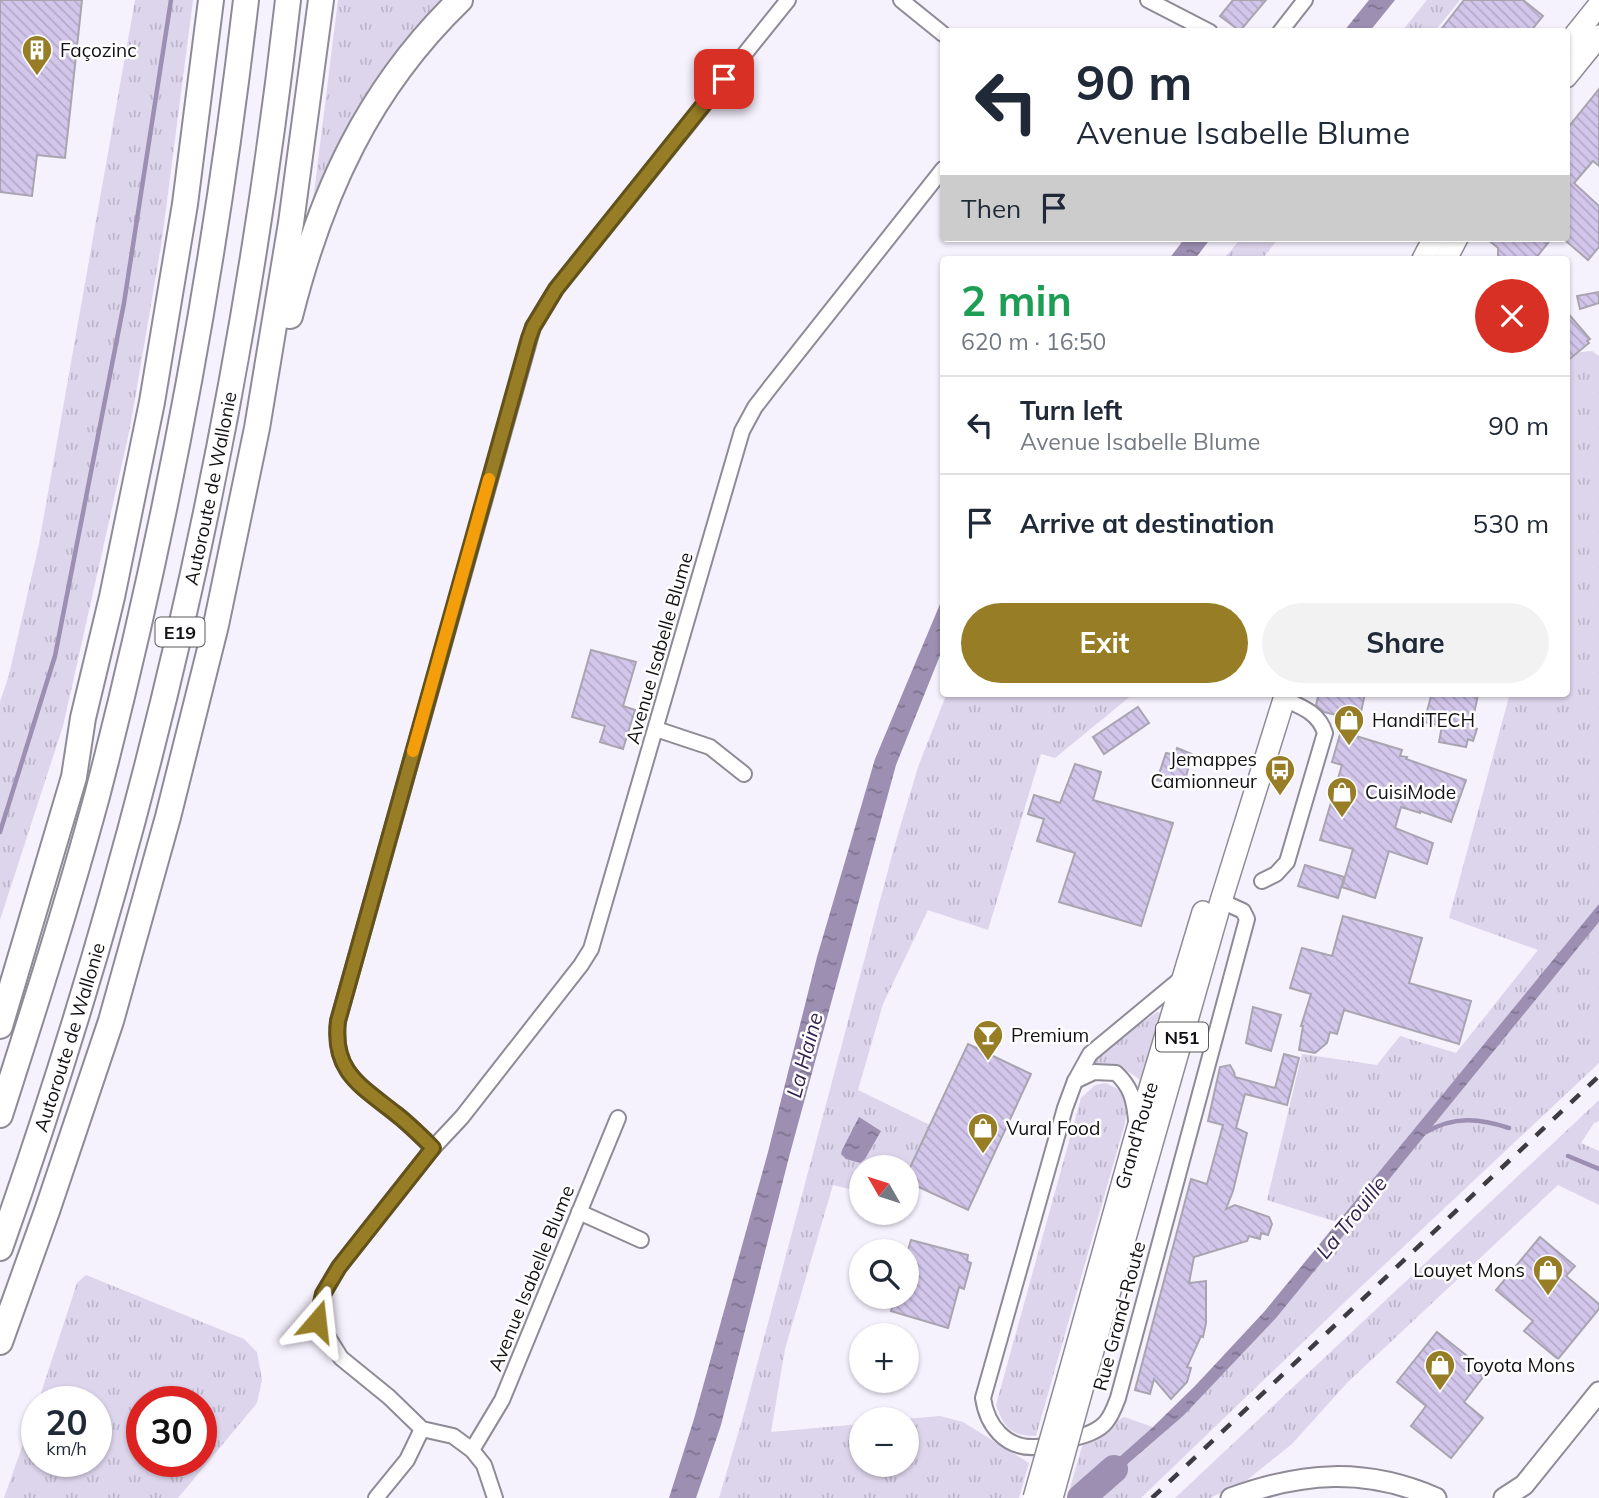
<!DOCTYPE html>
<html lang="en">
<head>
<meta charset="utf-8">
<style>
	body { margin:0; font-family:Mulish,sans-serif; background:#f2f2f3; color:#1f2937; height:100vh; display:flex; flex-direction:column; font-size:26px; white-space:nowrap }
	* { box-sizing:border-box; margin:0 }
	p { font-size:23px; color:#747a83 }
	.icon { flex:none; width:38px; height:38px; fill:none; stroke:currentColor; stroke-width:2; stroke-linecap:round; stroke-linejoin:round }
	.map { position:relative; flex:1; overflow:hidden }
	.panel { position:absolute; left:940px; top:256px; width:630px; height:441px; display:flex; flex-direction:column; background:#fff; border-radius:7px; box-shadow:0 2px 5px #0004 }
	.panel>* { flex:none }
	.banner { position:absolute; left:940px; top:28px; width:630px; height:214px; border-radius:7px; box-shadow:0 2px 5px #0004; background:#fff; color:#1f2937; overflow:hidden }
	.needle { width:46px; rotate:309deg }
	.buttons { position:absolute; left:849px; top:1155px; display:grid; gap:14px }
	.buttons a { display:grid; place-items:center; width:70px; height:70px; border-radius:50%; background:#fff; box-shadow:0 2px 5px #0004; font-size:35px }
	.speed { position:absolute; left:21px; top:1386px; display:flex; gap:14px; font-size:35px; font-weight:700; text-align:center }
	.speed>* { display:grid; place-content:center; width:91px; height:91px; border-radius:50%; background:#fff; box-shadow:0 2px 5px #0004; line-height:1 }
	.speed small { font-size:18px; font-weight:400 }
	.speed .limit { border:10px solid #d22; background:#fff; color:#111 }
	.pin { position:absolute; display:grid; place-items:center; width:60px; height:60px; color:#fff; margin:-30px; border-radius:14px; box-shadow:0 4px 10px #0006 }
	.me { position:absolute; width:77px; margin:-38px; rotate:17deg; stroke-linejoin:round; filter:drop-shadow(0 0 5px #0008) }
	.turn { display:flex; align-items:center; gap:24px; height:147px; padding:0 21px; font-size:32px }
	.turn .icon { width:91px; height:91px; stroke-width:2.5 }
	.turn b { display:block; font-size:49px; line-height:60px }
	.then { display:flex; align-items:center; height:66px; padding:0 21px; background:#0003; gap:14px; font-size:26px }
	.round { display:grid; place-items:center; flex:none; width:74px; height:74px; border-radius:37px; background:#f2f2f3 }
	.headline { display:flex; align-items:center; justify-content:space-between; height:119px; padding:0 21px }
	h1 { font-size:42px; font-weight:700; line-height:52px; color:#1e9e55 }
	.cta { display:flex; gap:14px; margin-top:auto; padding:14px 21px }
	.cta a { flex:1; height:80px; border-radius:42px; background:#977d25; color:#fff; font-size:28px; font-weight:700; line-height:80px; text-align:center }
	.cta a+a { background:#f2f2f3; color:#1f2937 }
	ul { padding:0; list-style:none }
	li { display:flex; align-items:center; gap:21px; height:98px; padding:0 21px; border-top:2px solid #e0e1e3 }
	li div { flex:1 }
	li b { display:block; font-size:26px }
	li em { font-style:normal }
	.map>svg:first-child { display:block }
</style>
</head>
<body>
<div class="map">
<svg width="1599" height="1498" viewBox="0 0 1599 1498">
	<defs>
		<pattern id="grass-tufts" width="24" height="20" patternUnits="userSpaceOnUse" patternTransform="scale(1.75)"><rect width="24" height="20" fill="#ddd5ec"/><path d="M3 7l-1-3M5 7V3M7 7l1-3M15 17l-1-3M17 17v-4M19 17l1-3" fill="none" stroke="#bdb6ca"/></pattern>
		<pattern id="water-ripples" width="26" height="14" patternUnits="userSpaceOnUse" patternTransform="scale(1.75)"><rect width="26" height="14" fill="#9c8fb2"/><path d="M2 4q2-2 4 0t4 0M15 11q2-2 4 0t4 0" fill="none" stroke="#7e7390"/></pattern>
		<pattern id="building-back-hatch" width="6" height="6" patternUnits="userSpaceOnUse" patternTransform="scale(1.75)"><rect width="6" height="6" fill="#d3c6eb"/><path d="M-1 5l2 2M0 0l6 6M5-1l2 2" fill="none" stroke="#b4a9c9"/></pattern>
	</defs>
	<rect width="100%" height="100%" fill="#f5f1fd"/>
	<!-- grass -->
	<g fill="url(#grass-tufts)" fill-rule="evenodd">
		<polygon points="135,0 193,0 162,240 130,428 63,726 0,920 0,702 9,675 39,544"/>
		<polygon points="338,0 448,0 312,209"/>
		<polygon points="1427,0 1460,0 1435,31 1402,31"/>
		<polygon points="1241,238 1279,238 1262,259 1224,259"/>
		<polygon points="1566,349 1573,353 1592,351 1599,356 1599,1063 1350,1297 1141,1498 1067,1498 1084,1440 1124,1417 1153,1427 1195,1386 1264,1312 1337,1222 1267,1200 1302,1054 1377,1065 1400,1036 1456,1053 1538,950 1449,918 1510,693 1566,693"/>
		<polygon points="947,693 1124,693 1132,695 1055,758 1041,754 988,930 928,910 883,1004 858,1090 930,1125 907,1175 906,1167 861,1167 861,1192 833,1185 785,1349 771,1432 861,1424 861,1465 906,1465 905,1419 940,1416 963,1422 1029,1463 1019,1498 719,1498 745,1410 895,844 918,767"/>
		<path d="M1157 1012 1161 1013 1140 1080C1123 1067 1111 1061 1090 1065L1098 1054Z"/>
		<path d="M1106 1083 1118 1089 1127 1101 1125 1123 1036 1436C1011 1436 1004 1428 996 1405L1081 1098 1095 1085Z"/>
		<polygon points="1599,1100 1599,1121 1594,1123 1581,1143 1599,1151 1599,1205 1558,1185 1347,1383 1292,1444 1247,1480 1210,1498 1175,1498"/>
		<path d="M86 1275 244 1339 257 1352 262 1380 257 1403 178 1498H4L37 1404V1461H96V1402H38L77 1283ZM142 1402H201V1461H142Z"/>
	</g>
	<!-- water -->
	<g fill="url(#water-ripples)">
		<polygon points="1369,0 1395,0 1370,31 1344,31"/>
		<polygon points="1185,238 1211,238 1195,259 1169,259"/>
		<polygon points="943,597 943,648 896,765 789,1157 721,1425 696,1498 669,1498 694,1419 768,1152 817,957 875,759"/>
		<polygon points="1599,904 1599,922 1276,1318 1183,1416 1088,1498 1085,1498 1089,1480 1108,1467 1153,1427 1195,1386 1264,1312"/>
		<polygon points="859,1117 881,1131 865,1159 860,1163 846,1159 841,1154 842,1150"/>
	</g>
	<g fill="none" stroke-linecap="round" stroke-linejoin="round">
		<!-- stream -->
		<g stroke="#9c8fb2" stroke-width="4.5">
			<polyline points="0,832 55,656 124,303 171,0"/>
			<path d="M1426 1132C1454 1116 1479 1118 1509 1128"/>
			<polyline points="1568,1156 1599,1169"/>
		</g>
		<!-- river -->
		<polyline stroke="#9c8fb2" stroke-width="28" points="1081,1498 1114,1469"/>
	</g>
	<!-- building -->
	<g fill="url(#building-back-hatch)" stroke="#a9a5b0" stroke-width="2">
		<polygon points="0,0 82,0 65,158 37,155 32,196 0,192"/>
		<polygon points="1233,0 1266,0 1240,31 1220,16"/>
		<polygon points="1464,0 1523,0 1543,16 1530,32 1439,32"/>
		<polygon points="1599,89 1599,166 1593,161 1574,183 1599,206 1599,247 1588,260 1566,241 1566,130"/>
		<polygon points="1486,238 1552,238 1535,259 1510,259 1498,256 1498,248"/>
		<polygon points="1599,292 1599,303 1580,309 1577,296"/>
		<polygon points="1566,311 1590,339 1587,341 1589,343 1566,362"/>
		<polygon points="591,650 636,662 623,706 635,710 623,749 600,742 605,726 572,717"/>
		<polygon points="1319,693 1365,693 1356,736 1402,750 1400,756 1407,757 1406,759 1466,780 1451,822 1420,811 1420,813 1401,807 1395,828 1433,843 1427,864 1389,851 1375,898 1342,887 1353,849 1320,840 1342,765 1332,762 1345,717 1324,712 1316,705"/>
		<polygon points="1432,693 1468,693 1478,695 1471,727 1477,729 1473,741 1468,739 1466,747 1439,742 1442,726 1424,722"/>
		<polygon points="1138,707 1149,723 1104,754 1093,737"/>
		<polygon points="1177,748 1192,754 1183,788 1157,780 1166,753 1175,755"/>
		<polygon points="1075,764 1101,772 1093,800 1173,823 1141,926 1059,902 1075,853 1037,841 1044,819 1028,814 1034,795 1060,803"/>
		<polygon points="1305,865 1344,877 1338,898 1298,886"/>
		<polygon points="1343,916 1422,938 1409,983 1471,1001 1459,1044 1344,1010 1337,1034 1330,1032 1327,1043 1315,1053 1299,1050 1303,1026 1301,1026 1311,994 1290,988 1302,948 1332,956"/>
		<polygon points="1253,1007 1281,1015 1271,1051 1246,1043"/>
		<polygon points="968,1044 1031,1074 968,1210 906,1181 906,1176"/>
		<polygon points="1284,1054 1299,1058 1287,1105 1245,1094 1236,1128 1247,1133 1233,1191 1226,1209 1235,1205 1269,1217 1272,1224 1268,1235 1261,1233 1260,1239 1249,1236 1247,1241 1194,1257 1189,1283 1206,1281 1206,1323 1203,1337 1201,1336 1187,1367 1191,1368 1187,1382 1171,1399 1154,1379 1150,1394 1135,1390 1191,1179 1207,1184 1223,1125 1208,1121 1220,1067 1230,1065 1234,1072 1235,1077 1275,1088"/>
		<polygon points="1540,1237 1575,1266 1566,1276 1599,1304 1599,1309 1558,1359 1524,1331 1533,1321 1496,1290"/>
		<polygon points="911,1240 968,1255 967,1261 971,1263 964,1289 959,1287 948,1328 891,1311 895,1297 906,1297 906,1257"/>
		<polygon points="1437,1332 1487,1372 1464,1402 1483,1418 1451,1458 1411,1426 1426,1406 1397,1382"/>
	</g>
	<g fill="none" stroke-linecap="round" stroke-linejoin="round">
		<!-- street casing -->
		<g stroke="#8f8b96" stroke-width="18">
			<g id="street">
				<polyline points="901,0 943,34"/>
				<polyline points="1148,0 1210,32"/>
				<polyline points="1280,32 1305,0"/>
				<polyline points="656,729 710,747 744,774"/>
				<path d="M1262 881 1276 874 1287 862 1325 733C1319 713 1302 707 1284 699"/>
				<path d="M1183 977 1090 1054 1075 1081 1065 1108 983 1398C987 1425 1005 1449 1036 1447 1046 1447 1057 1442 1068 1440 1081 1436 1097 1433 1106 1422 1112 1415 1115 1406 1118 1398L1247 919 1243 911 1221 901"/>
				<path d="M1075 1081 1094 1072 1116 1073C1131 1087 1134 1099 1136 1120"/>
				<polyline points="433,1148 462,1117 581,965 591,949 742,431 755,407 772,385 943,169"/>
				<polyline points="579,1212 641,1240"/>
				<polyline points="472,1450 502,1400 618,1118"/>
				<polyline points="376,1498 407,1460 422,1429"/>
				<path d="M495 1498 484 1465 472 1450 453 1436 422 1429 389 1397 341 1358 318 1321 323 1294 339 1267 433 1148C421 1136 409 1124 396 1114 361 1086 332 1072 338 1021L533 327 556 289 788 0"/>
			</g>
		</g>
		<!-- secondary casing -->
		<g stroke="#8f8b96" stroke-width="23">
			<g id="secondary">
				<path d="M1231 1498C1302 1472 1365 1467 1436 1498"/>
				<polyline points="1504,1498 1524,1485 1599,1392"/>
			</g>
		</g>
		<!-- primary casing -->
		<g stroke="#8f8b96" stroke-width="24">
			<g id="primary">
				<polyline points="1566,46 1599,5"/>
				<polyline points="1566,77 1599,36"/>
				<polyline points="1423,259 1434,238"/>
				<polyline points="1446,259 1457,238"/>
				<path id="s1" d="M1068 1378 1137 1131 1203 912"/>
				<polyline points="1084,1382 1221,901 1286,693"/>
			</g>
		</g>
		<!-- highway casing -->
		<g stroke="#8f8b96" stroke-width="28">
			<g id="highway">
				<path d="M290 316C321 193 368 89 460 0"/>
				<polyline points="0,1026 74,777 83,718 112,597 152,402 185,204 211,0"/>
				<path d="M0 1115C34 1009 68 903 97 796 165 535 215 268 246 0"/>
				<path id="s2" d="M0 1248C143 844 240 426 288 0"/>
				<polyline points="0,1342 47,1211 111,1021 168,817 216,625 257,428 291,223 321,0"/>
			</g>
		</g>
		<!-- street -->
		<use href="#street" stroke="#fff" stroke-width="14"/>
		<!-- secondary -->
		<use href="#secondary" stroke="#fff" stroke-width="19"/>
		<!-- primary -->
		<use href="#primary" stroke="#fff" stroke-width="21"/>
		<!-- highway -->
		<use href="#highway" stroke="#fff" stroke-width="24"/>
		<!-- rail -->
		<polyline stroke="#3e3c42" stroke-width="4.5" stroke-dasharray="12 12" stroke-linecap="butt" points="1152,1498 1599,1076"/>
		<!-- primary-bridge casing -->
		<g stroke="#8f8b96" stroke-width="24" stroke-linecap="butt">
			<g id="primary-bridge">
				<polyline points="1034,1498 1068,1378"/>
				<polyline points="1052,1498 1084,1382"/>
			</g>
		</g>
		<!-- primary-bridge -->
		<use href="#primary-bridge" stroke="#fff" stroke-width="21"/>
	</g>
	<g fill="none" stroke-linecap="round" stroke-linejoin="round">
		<!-- route casing -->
		<g stroke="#625118" stroke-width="18">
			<path id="route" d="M317 1321 323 1294 339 1267 433 1148C421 1136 409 1124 396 1114 361 1086 332 1072 338 1021L529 338 533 327 556 289 724 79"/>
		</g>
		<!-- route -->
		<use href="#route" stroke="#977d25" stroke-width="12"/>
		<!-- slow -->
		<polyline stroke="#f59e0b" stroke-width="12" points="413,751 489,479"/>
	</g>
	<!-- icons -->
	<defs>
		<g id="building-pin" transform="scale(1.575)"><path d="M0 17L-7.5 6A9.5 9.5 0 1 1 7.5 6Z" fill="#977d25" stroke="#fff"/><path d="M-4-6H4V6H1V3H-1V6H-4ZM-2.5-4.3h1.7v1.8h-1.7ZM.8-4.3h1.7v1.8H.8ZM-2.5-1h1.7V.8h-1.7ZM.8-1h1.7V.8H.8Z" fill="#fff"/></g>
		<g id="shop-pin" transform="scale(1.575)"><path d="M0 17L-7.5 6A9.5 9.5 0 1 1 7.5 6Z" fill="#977d25" stroke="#fff"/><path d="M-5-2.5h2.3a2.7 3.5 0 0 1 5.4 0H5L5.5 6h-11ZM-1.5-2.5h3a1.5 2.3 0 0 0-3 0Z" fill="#fff"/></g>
		<g id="bus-pin" transform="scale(1.575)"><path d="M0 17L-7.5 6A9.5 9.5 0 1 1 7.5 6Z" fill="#977d25" stroke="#fff"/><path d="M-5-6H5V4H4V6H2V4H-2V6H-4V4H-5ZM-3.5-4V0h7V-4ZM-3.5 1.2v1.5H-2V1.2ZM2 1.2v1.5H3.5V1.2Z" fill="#fff"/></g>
		<g id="bar-pin" transform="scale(1.575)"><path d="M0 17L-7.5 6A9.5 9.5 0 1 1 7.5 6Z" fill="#977d25" stroke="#fff"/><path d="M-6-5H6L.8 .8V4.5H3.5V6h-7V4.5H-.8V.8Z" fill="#fff"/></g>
	</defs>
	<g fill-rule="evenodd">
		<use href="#building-pin" x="37" y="50"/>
		<use href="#shop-pin" x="1349" y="720"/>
		<use href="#bus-pin" x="1280" y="770"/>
		<use href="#shop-pin" x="1342" y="792"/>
		<use href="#bar-pin" x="988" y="1035"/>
		<use href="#shop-pin" x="983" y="1128"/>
		<use href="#shop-pin" x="1548" y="1270"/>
		<use href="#shop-pin" x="1440" y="1365"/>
	</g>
	<g text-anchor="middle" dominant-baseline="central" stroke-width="5" stroke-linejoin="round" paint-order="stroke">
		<!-- shield labels -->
		<g fill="#fff" stroke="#5a585b" stroke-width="2">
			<rect x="155.5" y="617.5" width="49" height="29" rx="5"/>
			<rect x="1156" y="1022.5" width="52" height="29" rx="5"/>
		</g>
		<g font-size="18" font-weight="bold" fill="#131115">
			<text x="180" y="632">E19</text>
			<text x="1182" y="1037">N51</text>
		</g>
		<!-- poi labels -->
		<g font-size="19" fill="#131115" stroke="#fff" text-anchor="start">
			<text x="60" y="50">Façozinc</text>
			<text x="1372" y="720">HandiTECH</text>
			<text x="1257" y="759" text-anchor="end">Jemappes<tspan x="1257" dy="22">Camionneur</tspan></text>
			<text x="1365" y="792">CuisiMode</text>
			<text x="1011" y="1035">Premium</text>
			<text x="1006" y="1128">Vural Food</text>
			<text x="1525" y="1270" text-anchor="end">Louyet Mons</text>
			<text x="1463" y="1365">Toyota Mons</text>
		</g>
		<!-- street labels -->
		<g font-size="19" fill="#131115" stroke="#fff">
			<text stroke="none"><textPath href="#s2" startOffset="789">Autoroute de Wallonie</textPath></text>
			<text transform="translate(659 648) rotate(-74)">Avenue Isabelle Blume</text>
			<text stroke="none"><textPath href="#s2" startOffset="222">Autoroute de Wallonie</textPath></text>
			<text stroke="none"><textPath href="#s1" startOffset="252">Grand'Route</textPath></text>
			<text transform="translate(531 1278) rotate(-68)">Avenue Isabelle Blume</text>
			<text transform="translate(1119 1316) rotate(-75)">Rue Grand-Route</text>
		</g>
		<!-- water labels -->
		<g font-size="21" font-style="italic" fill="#362250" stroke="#fff">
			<text transform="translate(804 1055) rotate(-75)">La Haine</text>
			<text transform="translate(1351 1217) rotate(-51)">La Trouille</text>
		</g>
	</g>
</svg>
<div class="buttons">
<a><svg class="needle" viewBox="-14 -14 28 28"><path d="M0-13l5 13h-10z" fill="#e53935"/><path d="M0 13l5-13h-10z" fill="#747a83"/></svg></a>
<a><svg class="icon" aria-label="search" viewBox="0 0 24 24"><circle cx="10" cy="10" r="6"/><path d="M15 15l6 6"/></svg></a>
<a>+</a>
<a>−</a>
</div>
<div class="speed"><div>20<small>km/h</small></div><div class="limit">30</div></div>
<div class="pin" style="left:724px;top:79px;background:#d93025"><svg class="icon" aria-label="arrive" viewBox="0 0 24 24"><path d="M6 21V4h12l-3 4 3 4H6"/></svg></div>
<svg class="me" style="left:317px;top:1321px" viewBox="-20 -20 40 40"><path d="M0-17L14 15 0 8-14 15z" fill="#977d25" stroke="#fff" stroke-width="4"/></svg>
<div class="banner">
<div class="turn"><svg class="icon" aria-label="left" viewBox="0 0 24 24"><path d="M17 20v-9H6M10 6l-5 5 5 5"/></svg><div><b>90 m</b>Avenue Isabelle Blume</div></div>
<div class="then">Then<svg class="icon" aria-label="arrive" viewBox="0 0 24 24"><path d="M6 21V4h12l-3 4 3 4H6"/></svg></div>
</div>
<section class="panel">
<div class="headline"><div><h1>2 min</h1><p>620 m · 16:50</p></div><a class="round" style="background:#d93025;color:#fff"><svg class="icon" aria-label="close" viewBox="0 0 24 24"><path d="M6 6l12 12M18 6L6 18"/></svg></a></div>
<ul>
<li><svg class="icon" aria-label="left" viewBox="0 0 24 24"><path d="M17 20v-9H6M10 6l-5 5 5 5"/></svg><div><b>Turn left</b><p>Avenue Isabelle Blume</p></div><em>90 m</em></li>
<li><svg class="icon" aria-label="arrive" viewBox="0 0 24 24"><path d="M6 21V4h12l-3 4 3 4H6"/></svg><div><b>Arrive at destination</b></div><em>530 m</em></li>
</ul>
<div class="cta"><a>Exit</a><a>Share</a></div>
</section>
</div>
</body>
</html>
